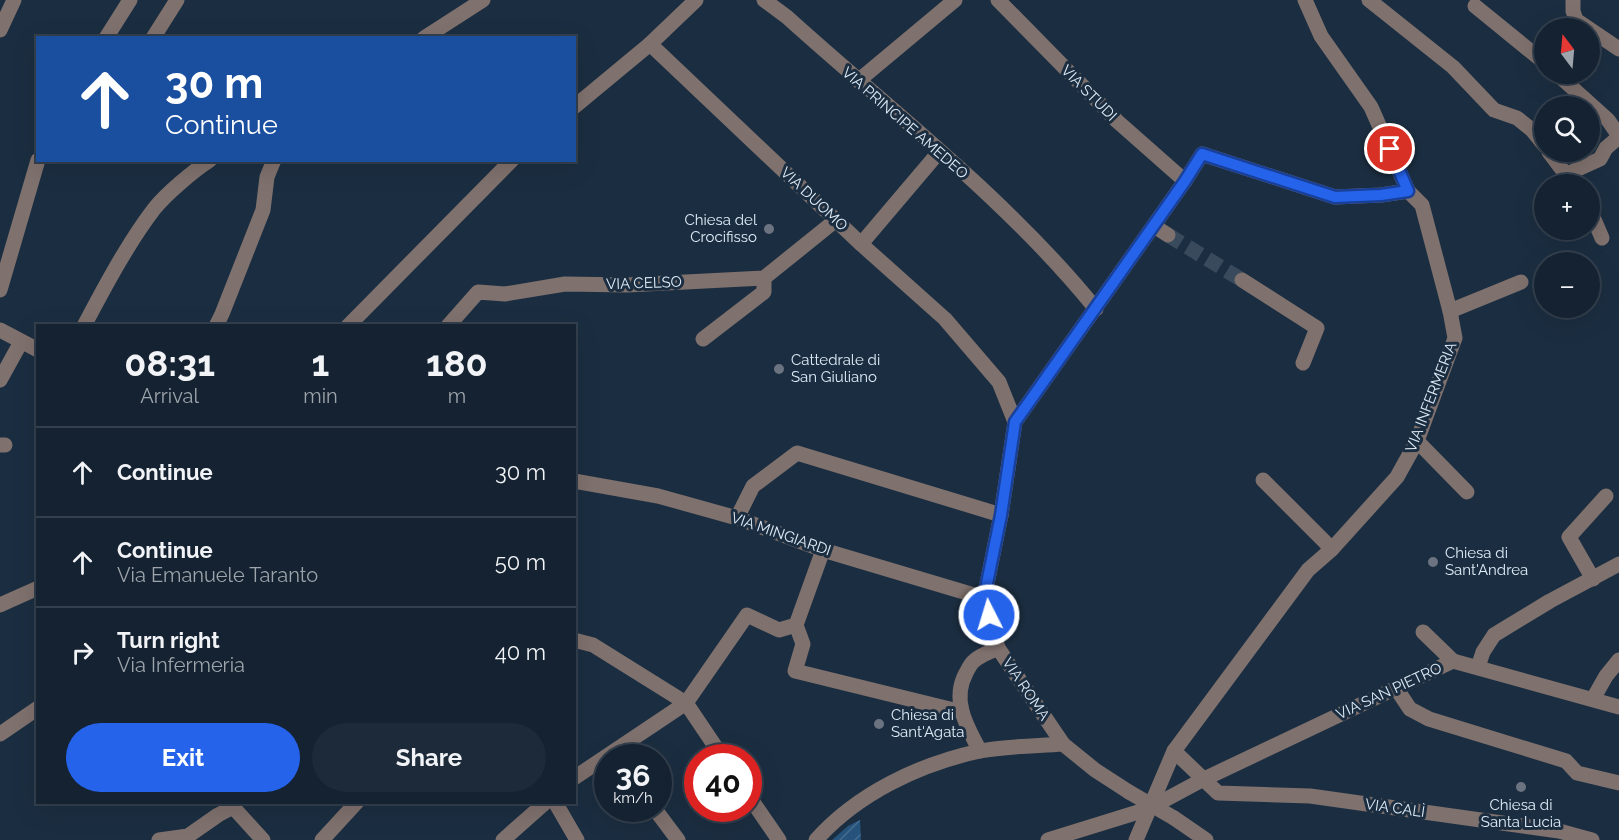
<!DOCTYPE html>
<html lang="en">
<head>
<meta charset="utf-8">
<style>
	body { margin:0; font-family:Raleway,sans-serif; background:#1d2a39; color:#f1f3f6; height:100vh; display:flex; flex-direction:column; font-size:22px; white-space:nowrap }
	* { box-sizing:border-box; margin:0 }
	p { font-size:20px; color:#9da4ab }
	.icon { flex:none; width:33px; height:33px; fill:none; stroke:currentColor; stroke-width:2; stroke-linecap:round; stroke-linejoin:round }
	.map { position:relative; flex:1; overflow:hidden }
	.panel { position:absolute; left:36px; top:324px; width:540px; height:480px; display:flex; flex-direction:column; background:#142231; border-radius:0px; box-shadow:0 6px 24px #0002,0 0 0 2px #333f4d }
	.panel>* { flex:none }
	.top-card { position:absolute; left:36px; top:36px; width:540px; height:126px; border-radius:0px; box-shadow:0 6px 24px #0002,0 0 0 2px #333f4d; background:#1a4fa0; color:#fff; overflow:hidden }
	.needle { width:39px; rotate:344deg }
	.fabs { position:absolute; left:1534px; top:18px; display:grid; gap:12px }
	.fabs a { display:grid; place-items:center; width:66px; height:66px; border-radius:50%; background:#142231; box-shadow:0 6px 24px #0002,0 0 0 2px #333f4d; font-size:30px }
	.speed { position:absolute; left:594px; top:744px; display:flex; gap:12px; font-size:30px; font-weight:700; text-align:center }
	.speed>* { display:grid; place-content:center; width:78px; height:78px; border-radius:50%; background:#142231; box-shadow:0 6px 24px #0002,0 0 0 2px #333f4d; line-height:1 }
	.speed small { font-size:15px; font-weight:400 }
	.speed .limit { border:9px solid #d22; background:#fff; color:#111 }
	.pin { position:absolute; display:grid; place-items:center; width:51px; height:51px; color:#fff; margin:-26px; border:3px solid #fff; border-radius:50%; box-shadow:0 2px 6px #0007 }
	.me { position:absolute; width:66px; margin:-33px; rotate:355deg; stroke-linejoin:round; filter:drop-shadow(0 0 4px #0008) }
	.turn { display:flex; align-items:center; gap:21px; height:126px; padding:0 30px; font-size:27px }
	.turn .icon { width:78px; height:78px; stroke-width:2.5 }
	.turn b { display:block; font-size:42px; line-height:51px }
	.eta { display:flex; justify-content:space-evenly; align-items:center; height:102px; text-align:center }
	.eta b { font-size:36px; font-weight:700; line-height:42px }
	.primary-button { display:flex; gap:12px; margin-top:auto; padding:12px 30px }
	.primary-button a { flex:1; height:69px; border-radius:36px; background:#2563eb; color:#fff; font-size:24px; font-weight:700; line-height:69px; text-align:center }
	.primary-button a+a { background:#1d2a39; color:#f1f3f6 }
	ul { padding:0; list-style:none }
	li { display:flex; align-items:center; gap:18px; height:90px; padding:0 30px; border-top:2px solid #333f4d }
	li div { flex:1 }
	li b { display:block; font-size:22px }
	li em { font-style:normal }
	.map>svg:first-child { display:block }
</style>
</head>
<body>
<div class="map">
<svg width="1619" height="840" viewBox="0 0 1619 840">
	<defs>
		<pattern id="garden-furrows" width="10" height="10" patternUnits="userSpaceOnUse" patternTransform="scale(1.5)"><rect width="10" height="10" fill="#26537c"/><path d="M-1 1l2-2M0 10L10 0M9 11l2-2" fill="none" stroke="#456c8f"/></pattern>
	</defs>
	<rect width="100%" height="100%" fill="#1b2e41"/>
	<!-- garden -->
	<polygon fill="url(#garden-furrows)" points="860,820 861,840 832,840 848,826"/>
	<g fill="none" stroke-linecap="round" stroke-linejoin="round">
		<!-- minor-tunnel -->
		<polyline stroke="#384a5c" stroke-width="15" stroke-dasharray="15 8" stroke-linecap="butt" points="1168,235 1242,280"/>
		<!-- minor -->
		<g stroke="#7f716d" stroke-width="15">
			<path d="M764 0 787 17C892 112 1007 199 1096 309"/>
			<polyline points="998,0 1117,121 1185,181"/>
			<polyline points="1305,0 1321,36 1371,107 1408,191"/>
			<polyline points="1369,0 1453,67 1494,110 1517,118 1532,130 1545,146"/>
			<polyline points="1573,0 1573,11 1576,20 1619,49"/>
			<polyline points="1475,6 1545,63"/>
			<polyline points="0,30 14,0"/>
			<polyline points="106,38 130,0"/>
			<polyline points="153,38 177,0"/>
			<polyline points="424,38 483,0"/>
			<polyline points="650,44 696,0"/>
			<polyline points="1557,74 1608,120 1619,136"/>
			<polyline points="858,81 955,0"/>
			<polyline points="574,107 650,44 861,244 945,319 999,382 1015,422"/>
			<polyline points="1549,152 1573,184"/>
			<polyline points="1567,174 1600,159 1606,148 1619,137"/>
			<polyline points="1590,210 1602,238"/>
			<polyline points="1154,226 1168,235"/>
			<polyline points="861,244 939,152"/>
			<polyline points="1242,280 1317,328 1303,363"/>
			<polyline points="0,290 38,160"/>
			<polyline points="1450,311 1521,282"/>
			<path d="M84 326C104 288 128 243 154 209 166 194 193 171 210 160"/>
			<polyline points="216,326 222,314 263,210 267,177 274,160"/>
			<polyline points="348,326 512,160"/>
			<polyline points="448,326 478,292 505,294 565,284 627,285 764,278 836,220"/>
			<polyline points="0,330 38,350"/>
			<polyline points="703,339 764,292 764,278"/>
			<polyline points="0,380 21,342"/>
			<polyline points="1417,441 1467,492"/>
			<polyline points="0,445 5,445"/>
			<polyline points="1263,480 1332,549"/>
			<polyline points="574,481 658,496 737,518 823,550 984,598"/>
			<polyline points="737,518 753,486 797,453 1001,515"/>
			<polyline points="1593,579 1569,537 1606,496"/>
			<polyline points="0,605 38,588"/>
			<polyline points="796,625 803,644 795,671 962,712"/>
			<polyline points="796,625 823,550"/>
			<polyline points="1423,632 1453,661"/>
			<polyline points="574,640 593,645 686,703 723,758"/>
			<polyline points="1478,667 1483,652 1494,635 1550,601 1619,564"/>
			<polyline points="1396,688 1410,709 1429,719 1566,761 1577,773 1619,783"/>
			<polyline points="1593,699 1606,676 1619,660"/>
			<polyline points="0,734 38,708"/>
			<path d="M980 751C967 727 951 700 966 673 968 669 971 663 974 661 980 655 991 652 998 648"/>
			<polyline points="1174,751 1218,793 1310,796 1559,831 1592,840"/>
			<polyline points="574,778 686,703 747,615 779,630 796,625"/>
			<polyline points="1129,792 1095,770 1063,744 998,648 984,598 1001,515 1015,422 1185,181 1202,154 1335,197 1381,195 1408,191 1422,205 1450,311 1455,338 1417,441 1397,477 1332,549 1308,570 1174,751 1136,840"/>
			<polyline points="748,795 779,840"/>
			<polyline points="555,802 577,840"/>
			<polyline points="654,808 678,840"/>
			<polyline points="1174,818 1206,840"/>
			<polyline points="159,840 188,836 218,815 233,807 263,840"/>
			<polyline points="322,840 357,802"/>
			<polyline points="503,840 546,802"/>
			<path d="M816 840C857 794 919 764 980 751 1006 746 1036 746 1063 744"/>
			<polyline points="1048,840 1148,809 1202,780 1453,661 1619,707"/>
		</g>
		<!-- minor-bridge -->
		<polyline stroke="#7f716d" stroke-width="15" points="1129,792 1174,818"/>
	</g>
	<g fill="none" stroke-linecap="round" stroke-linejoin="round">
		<!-- route casing -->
		<g stroke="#184099" stroke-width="15">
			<polyline id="route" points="989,615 984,598 1001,515 1015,422 1185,181 1202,154 1335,197 1381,195 1408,191 1390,149"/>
		</g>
		<!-- route -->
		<use href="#route" stroke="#2563eb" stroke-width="10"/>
	</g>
	<!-- markers -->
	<g fill="#6b7280" stroke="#1b2e41" stroke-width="2">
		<circle cx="769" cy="229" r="6"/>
		<circle cx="779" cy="369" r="6"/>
		<circle cx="1433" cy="562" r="6"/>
		<circle cx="879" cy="724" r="6"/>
		<circle cx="1521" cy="787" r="6"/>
	</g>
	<g text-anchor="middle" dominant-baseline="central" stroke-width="6" stroke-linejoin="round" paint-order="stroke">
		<!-- street labels -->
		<g font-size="15" fill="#dfebf7" stroke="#1b2e41">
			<text transform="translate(1089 93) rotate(45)">VIA STUDI</text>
			<text transform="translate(905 123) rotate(41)">VIA PRINCIPE AMEDEO</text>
			<text transform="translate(814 199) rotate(43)">VIA DUOMO</text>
			<text transform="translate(644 283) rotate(-2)">VIA CELSO</text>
			<text transform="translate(1431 397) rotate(-69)">VIA INFERMERIA</text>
			<text transform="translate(781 534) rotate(19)">VIA MINGIARDI</text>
			<text transform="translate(1026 689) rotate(56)">VIA ROMA</text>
			<text transform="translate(1389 691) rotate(-25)">VIA SAN PIETRO</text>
			<text transform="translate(1395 808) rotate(8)">VIA CALÌ</text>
		</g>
		<!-- poi labels -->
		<g font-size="15" fill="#dfebf7" stroke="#1b2e41" text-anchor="start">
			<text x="757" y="220" text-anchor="end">Chiesa del<tspan x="757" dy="17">Crocifisso</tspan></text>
			<text x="791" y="360">Cattedrale di<tspan x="791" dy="17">San Giuliano</tspan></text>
			<text x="1445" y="553">Chiesa di<tspan x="1445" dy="17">Sant'Andrea</tspan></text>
			<text x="891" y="715">Chiesa di<tspan x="891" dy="17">Sant'Agata</tspan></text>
			<text x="1521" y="805" text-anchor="middle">Chiesa di<tspan x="1521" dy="17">Santa Lucia</tspan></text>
		</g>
	</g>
</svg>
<div class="fabs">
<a><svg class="needle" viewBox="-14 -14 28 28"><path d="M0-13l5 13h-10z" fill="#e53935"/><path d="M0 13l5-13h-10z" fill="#9da4ab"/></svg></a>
<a><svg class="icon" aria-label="search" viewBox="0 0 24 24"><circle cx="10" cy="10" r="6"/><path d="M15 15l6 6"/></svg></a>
<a>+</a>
<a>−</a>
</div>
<div class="speed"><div>36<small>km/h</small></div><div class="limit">40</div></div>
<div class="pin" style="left:1390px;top:149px;background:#d93025"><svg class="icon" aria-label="arrive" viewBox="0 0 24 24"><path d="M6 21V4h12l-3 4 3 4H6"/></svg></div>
<svg class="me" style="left:989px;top:615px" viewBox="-20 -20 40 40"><circle r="17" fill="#2563eb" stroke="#fff" stroke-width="3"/><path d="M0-11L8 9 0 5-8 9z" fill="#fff"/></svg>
<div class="top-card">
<div class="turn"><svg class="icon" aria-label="ahead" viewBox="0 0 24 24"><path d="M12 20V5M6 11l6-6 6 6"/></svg><div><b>30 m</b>Continue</div></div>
</div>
<section class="panel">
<div class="eta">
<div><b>08:31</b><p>Arrival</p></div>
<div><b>1</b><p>min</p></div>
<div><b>180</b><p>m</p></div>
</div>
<ul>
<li><svg class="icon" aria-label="ahead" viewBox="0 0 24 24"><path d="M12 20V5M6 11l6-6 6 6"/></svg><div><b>Continue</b></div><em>30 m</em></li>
<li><svg class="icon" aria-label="ahead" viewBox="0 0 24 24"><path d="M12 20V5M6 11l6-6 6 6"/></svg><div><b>Continue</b><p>Via Emanuele Taranto</p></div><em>50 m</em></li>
<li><svg class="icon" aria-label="right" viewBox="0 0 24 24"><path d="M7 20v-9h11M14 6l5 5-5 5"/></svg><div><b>Turn right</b><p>Via Infermeria</p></div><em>40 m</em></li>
</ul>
<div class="primary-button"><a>Exit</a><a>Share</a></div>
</section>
</div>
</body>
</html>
